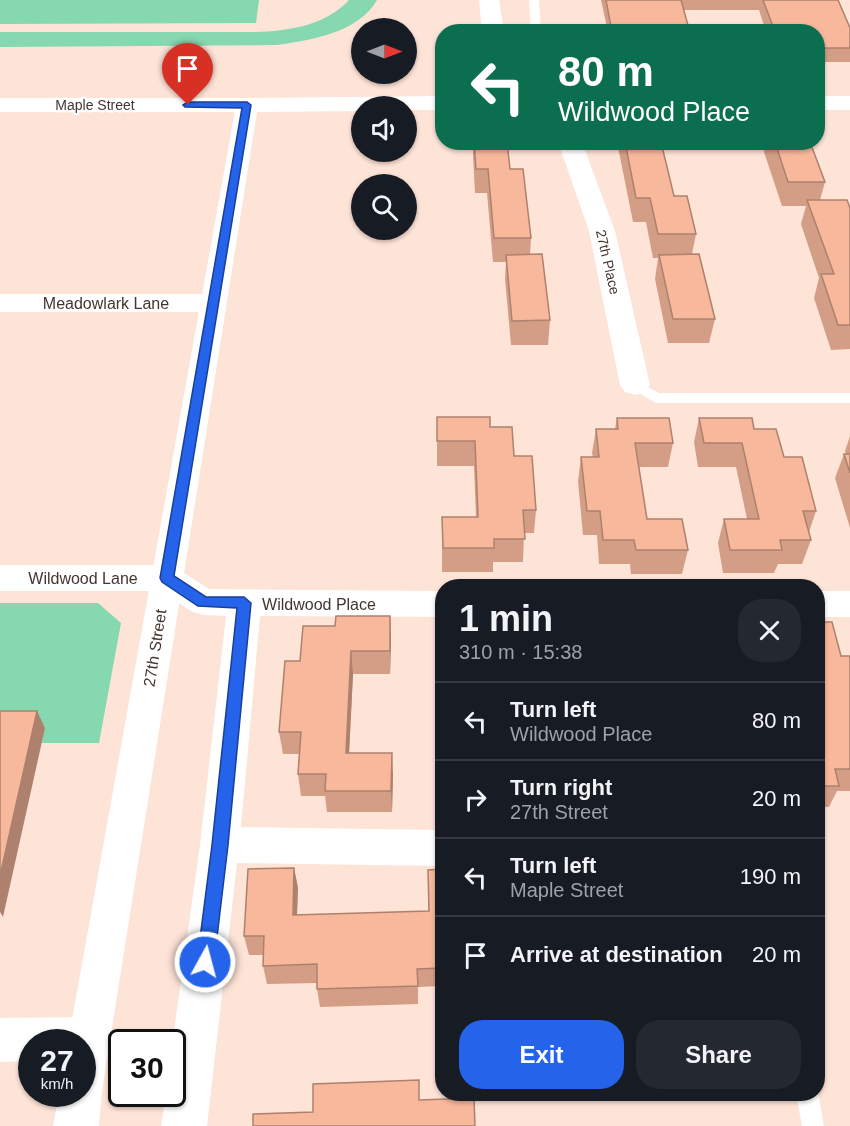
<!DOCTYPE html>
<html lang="en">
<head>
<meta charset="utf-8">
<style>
	body { margin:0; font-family:Arial,sans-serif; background:#242831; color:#f1f3f6; height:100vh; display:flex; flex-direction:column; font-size:22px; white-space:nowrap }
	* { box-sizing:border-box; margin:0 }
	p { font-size:20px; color:#9ea1a6 }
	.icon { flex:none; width:33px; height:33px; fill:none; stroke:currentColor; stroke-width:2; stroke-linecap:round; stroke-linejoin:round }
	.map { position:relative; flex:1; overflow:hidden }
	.details { position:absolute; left:435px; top:579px; width:390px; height:522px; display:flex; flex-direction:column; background:#171b24; border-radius:24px; box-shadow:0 2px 4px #0004 }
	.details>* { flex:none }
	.top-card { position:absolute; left:435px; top:24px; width:390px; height:126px; border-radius:24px; box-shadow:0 2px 4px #0004; background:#0b6e4f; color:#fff; overflow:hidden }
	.needle { width:39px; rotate:90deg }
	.controls { position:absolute; left:351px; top:18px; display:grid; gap:12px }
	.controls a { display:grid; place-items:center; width:66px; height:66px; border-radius:50%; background:#171b24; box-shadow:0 2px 4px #0004; font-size:30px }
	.speed { position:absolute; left:18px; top:1029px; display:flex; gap:12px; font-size:30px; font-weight:700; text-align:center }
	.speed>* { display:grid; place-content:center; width:78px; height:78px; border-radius:50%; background:#171b24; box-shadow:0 2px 4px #0004; line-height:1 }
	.speed small { font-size:15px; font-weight:400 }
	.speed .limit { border:3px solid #111; border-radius:9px; background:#fff; color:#111 }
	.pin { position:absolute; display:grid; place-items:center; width:51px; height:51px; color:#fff; margin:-62px -26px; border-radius:50% 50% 50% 0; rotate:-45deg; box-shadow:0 0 6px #0007 }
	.pin .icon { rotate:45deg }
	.me { position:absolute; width:66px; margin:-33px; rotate:7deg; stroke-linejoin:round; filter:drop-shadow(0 0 4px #0008) }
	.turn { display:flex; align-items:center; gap:21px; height:126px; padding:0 24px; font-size:27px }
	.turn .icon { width:78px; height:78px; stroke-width:2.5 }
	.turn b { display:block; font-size:42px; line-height:51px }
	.round { display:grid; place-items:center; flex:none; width:63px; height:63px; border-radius:24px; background:#242831 }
	.summary { display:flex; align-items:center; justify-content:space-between; height:102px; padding:0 24px }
	h1 { font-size:36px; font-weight:600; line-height:45px }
	.primary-button { display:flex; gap:12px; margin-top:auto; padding:12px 24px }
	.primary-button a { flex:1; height:69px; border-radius:24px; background:#2563eb; color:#fff; font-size:24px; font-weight:600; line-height:69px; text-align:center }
	.primary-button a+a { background:#242831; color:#f1f3f6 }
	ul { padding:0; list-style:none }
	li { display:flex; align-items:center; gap:18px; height:78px; padding:0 24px; border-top:2px solid #363941 }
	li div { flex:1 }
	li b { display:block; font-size:22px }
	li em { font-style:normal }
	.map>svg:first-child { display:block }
</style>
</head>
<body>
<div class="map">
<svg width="850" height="1126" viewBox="0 0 850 1126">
	<rect width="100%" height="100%" fill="#fee3d7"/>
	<!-- green -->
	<g fill="#85d8b0">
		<polygon points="0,0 259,0 256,23 0,24"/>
		<path d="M349 0H377C358 33 311 40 277 45L0 47V32H255C288 31 325 26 349 0Z"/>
		<polygon points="0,603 98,603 121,623 99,743 42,743 44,728 0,729"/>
	</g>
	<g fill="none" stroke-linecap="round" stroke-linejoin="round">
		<!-- path -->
		<polyline stroke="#9a877e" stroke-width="3" stroke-dasharray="2 2" stroke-linecap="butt" points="818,65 824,80"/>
		<!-- lane -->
		<g fill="#fff" fill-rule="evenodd">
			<polygon points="529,0 539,0 541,32 531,32"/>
			<polygon points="635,380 659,393 850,393 850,403 656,403 630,388 628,385"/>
			<polygon points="818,1092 824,1126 802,1126 796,1094"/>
		</g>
		<!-- street -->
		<g fill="#fff" fill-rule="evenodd">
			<rect x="818" y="96" width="32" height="14"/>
			<polygon points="0,98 247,98 255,100 258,105 255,110 247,112 0,112"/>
			<polygon points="558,142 582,142 615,231 650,385 645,392 635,395 625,392 620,385 589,231"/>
			<polygon points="0,294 212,294 222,297 226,303 222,309 212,312 0,312"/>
			<polygon points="0,565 166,565 178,569 209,589 442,591 442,617 260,616 241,827 442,830 442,866 237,863 207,1126 161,1126 166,1094 172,1094 172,1045 200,845 226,616 203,615 191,611 160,591 0,591"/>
			<rect x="818" y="591" width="32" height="26"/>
			<polygon points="90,1017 105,1024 112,1039 105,1054 90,1061 82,1061 82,1042 32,1042 32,1061 0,1062 0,1018"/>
		</g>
		<!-- secondary -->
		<g fill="#fff" fill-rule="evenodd">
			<polygon points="479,0 499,0 504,32 482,32"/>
			<polygon points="442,96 442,110 406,110 406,106 362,106 362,111 257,112 102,1091 99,1126 53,1126 59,1094 82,1094 82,1042 68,1042 236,105 239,100 247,98"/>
		</g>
	</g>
	<!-- wall -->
	<g fill="#d49e86" fill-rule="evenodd">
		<path d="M601 0H838L850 28V62H818V32H608ZM683 10H759L765 29H689Z"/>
		<polygon points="473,142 507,142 510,169 531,238 530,255 550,320 548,345 511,345 505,279 506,262 493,262 487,193 475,193 473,156"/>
		<polygon points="619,142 661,142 674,196 696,234 692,254 715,319 709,343 668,343 655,279 658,258 653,258 646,222 633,222 618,147"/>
		<polygon points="766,142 810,142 825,182 820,200 850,208 850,349 831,350 814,298 819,278 801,224 806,206 782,206 764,152"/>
		<polygon points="437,417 490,427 514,456 536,510 534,533 524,533 523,562 493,562 493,572 442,572 442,517 476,517 474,466 437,466"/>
		<polygon points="617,418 673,443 668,467 639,467 647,519 688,550 682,574 631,574 630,564 599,564 597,535 583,535 578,481 581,457 593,457 592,453 596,429 615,429"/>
		<polygon points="699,418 754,429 784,457 816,511 809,532 811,540 802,564 778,564 774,573 723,573 718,543 724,519 747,519 736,467 698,467 694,442"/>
		<polygon points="850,436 850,528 835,478 844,454 846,454 845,451"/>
		<polygon points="390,616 391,639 390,674 353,674 349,753 393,774 392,812 327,812 325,796 301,796 298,774 299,754 283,754 279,732 300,661 335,626"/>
		<polygon points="818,622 841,656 850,656 850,791 837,791 829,807 818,807"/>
		<polygon points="294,868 298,888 297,915 428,911 428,870 442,869 442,986 418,987 418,1004 320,1007 317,989 317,983 267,984 263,966 263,955 249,955 244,936"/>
	</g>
	<!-- shaded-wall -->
	<g fill="#ad816d">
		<polygon points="390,616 391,639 390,674"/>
		<polygon points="351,651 353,674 348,774 346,753"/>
		<polygon points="37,711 45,728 3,917 0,912 0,876"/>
		<polygon points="392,753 393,774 392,812 391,791"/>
		<polygon points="294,868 298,888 296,934 293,915"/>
	</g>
	<!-- building -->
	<g fill="#f7b89c" stroke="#ad816d" stroke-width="1.5">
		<polygon points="606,0 681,0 689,29 774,29 763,0 838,0 850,28 850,48 818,48 818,32 612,32"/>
		<polygon points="474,142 507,142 510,169 523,169 531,238 494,238 488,169 476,169"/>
		<polygon points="625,142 661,142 674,196 687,196 696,234 658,234 650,198 636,198"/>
		<polygon points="775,142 810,142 825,182 788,182"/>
		<polygon points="807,200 847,200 850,208 850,325 838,325 821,274 834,274"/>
		<polygon points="542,254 550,320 512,321 506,255"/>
		<polygon points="699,254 715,319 673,319 659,255"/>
		<polygon points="437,417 490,417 490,427 512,427 514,456 532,456 536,510 523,510 525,539 494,539 494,548 443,548 442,517 478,517 475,441 437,441"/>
		<polygon points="617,418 669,418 673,443 635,443 647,519 682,519 688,550 636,550 634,540 603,540 600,511 587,511 581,457 599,457 596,429 618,429"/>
		<polygon points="699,418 752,418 754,429 776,429 784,457 802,457 816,511 803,511 811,540 780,540 782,550 730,550 724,519 759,519 742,443 704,443"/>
		<polygon points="844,454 850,454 850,473"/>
		<polygon points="336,616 390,616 390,651 351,651 346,753 392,753 391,791 325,791 326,774 298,774 301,732 279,732 285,661 300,661 303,626 335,626"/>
		<polygon points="818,622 832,622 841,656 850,656 850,769 835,769 839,786 818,786"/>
		<polygon points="0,711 37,711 0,876"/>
		<polygon points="294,868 293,915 429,911 428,870 442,869 442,968 417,969 418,986 317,989 317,964 263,966 264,936 244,936 248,869"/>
		<polygon points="419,1080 419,1100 474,1098 475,1126 253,1126 253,1114 313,1112 313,1084"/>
	</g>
	<!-- route -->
	<polygon fill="#2563eb" stroke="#184099" stroke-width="1.5" points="188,102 247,102 251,105 174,576 206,597 244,597 251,603 228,845 214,962 211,968 205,970 199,968 197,962 212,845 237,608 198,606 162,582 160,578 242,108 185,107 183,105"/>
	<g text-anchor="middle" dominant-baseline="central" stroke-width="5" stroke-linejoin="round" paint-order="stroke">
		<!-- far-street labels -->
		<g font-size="14" fill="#433630" stroke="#fff">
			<text x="95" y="105">Maple Street</text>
			<text transform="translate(608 262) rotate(77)">27th Place</text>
		</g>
		<!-- street labels -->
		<g font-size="16" fill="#433630" stroke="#fff">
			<text x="106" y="303">Meadowlark Lane</text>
			<text x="83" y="578">Wildwood Lane</text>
			<text x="319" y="604">Wildwood Place</text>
			<text transform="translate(155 648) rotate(-81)">27th Street</text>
		</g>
	</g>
</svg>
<div class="controls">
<a><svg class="needle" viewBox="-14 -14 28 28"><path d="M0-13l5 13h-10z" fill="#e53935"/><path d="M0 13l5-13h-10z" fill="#9ea1a6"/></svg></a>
<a><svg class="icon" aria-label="sound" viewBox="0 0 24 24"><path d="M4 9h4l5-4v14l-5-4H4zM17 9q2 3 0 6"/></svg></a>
<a><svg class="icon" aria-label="search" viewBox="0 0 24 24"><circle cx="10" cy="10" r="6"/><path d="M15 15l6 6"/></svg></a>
</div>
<div class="speed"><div>27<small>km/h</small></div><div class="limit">30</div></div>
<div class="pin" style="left:188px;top:105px;background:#d93025"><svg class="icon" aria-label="arrive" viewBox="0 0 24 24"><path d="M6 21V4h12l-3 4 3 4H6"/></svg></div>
<svg class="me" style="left:205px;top:962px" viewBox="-20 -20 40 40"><circle r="17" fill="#2563eb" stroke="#fff" stroke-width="3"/><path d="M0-11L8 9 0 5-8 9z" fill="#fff"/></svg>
<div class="top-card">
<div class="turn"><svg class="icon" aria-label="left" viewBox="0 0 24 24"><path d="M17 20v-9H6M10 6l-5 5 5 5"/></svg><div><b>80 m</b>Wildwood Place</div></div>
</div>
<section class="details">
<div class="summary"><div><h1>1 min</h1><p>310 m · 15:38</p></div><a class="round"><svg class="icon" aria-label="close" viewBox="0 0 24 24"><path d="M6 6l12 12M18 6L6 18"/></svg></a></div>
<ul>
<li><svg class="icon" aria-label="left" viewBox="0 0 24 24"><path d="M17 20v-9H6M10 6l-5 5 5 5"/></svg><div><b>Turn left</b><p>Wildwood Place</p></div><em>80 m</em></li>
<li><svg class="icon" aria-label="right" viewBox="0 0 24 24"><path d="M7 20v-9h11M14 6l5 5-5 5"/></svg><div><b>Turn right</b><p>27th Street</p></div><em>20 m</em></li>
<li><svg class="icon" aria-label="left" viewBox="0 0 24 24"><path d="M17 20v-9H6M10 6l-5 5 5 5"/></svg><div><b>Turn left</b><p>Maple Street</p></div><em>190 m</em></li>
<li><svg class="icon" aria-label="arrive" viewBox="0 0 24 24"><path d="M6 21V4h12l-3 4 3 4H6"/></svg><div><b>Arrive at destination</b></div><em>20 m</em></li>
</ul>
<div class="primary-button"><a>Exit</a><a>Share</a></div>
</section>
</div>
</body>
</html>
